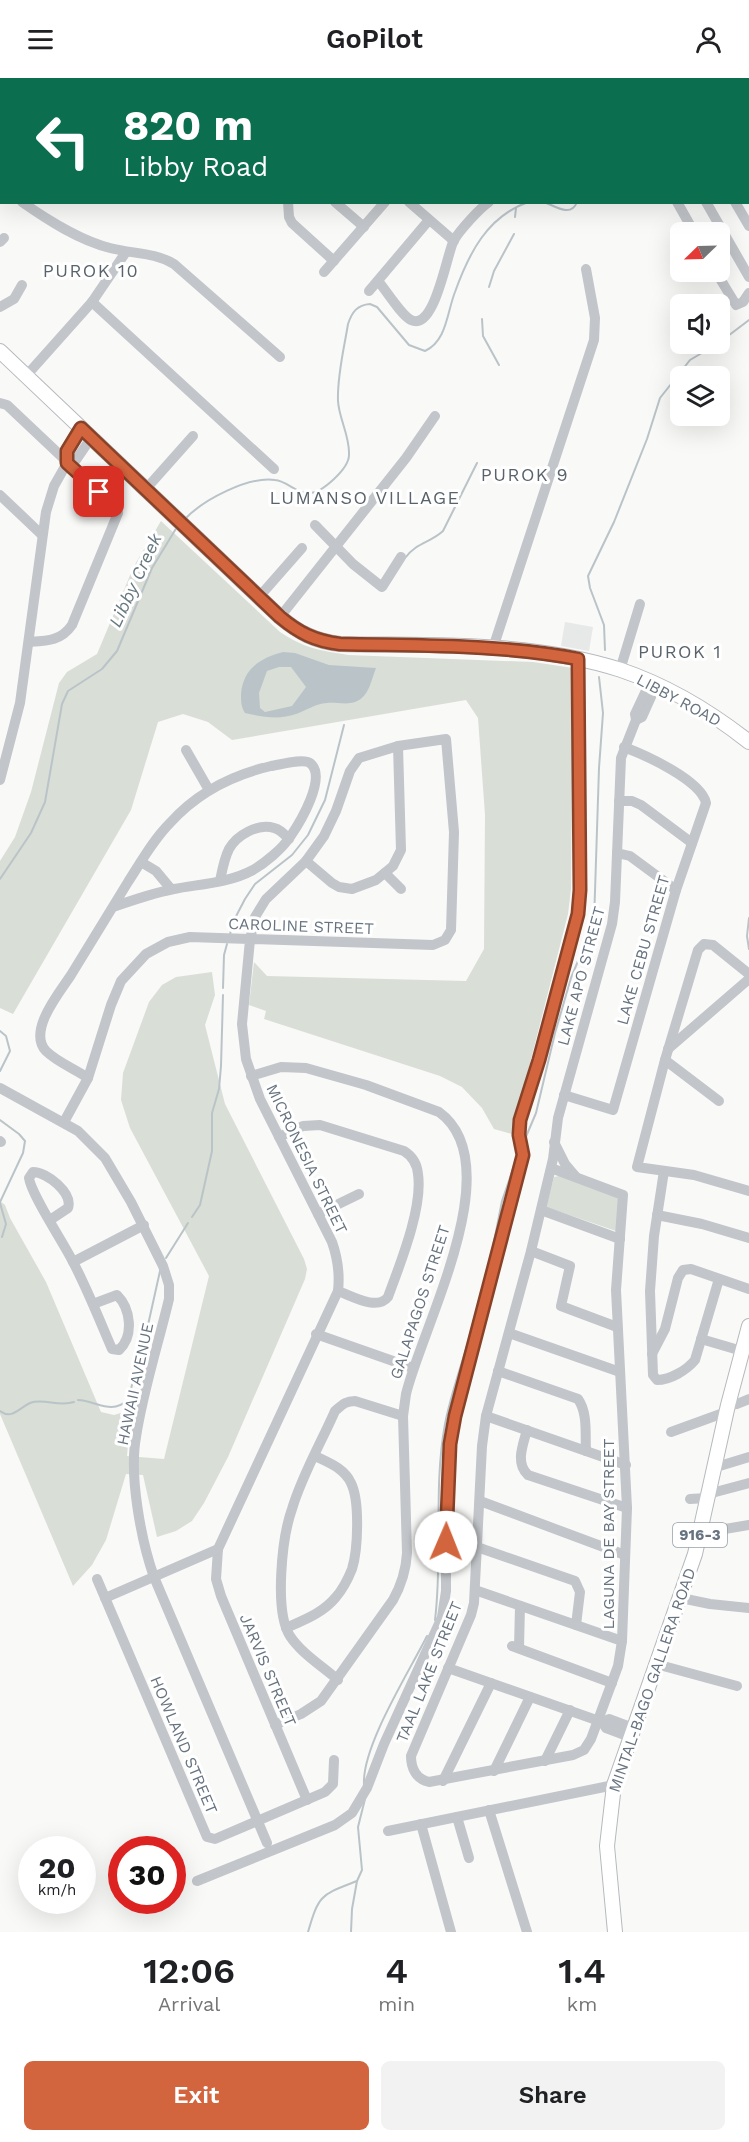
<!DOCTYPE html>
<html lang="en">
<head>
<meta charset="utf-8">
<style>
	body { margin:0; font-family:"Work Sans",sans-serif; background:#f2f2f2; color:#202124; height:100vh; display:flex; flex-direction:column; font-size:22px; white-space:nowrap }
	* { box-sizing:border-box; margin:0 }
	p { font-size:20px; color:#757577 }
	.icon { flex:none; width:33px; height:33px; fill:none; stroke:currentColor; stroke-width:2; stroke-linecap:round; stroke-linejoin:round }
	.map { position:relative; height:1854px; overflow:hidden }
	.panel { display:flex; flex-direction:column; background:#fff; flex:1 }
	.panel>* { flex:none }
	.guide { position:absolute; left:0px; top:0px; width:750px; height:126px; box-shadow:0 6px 24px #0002; background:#0b6e4f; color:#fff; overflow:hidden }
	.needle { width:39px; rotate:247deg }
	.buttons { position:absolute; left:670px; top:144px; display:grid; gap:12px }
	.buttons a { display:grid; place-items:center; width:60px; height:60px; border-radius:9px; background:#fff; box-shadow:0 6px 24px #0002; font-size:30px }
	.speed { position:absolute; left:18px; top:1758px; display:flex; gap:12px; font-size:30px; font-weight:700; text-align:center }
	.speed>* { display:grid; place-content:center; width:78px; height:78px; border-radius:50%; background:#fff; box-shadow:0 6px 24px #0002; line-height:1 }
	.speed small { font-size:15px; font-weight:400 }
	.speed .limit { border:9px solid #d22; background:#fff; color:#111 }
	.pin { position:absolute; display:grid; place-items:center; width:51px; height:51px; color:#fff; margin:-26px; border-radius:12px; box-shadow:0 3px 9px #0006 }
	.me { position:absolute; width:66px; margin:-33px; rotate:1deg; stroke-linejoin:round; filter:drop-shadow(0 0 4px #0008) }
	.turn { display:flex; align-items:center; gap:21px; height:126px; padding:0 24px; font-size:27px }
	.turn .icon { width:78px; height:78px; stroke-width:2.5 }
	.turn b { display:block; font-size:42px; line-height:51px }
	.eta { display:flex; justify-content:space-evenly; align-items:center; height:102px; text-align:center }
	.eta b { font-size:36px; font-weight:600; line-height:42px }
	.action { display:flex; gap:12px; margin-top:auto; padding:12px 24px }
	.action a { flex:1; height:69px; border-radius:9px; background:#d3653e; color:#fff; font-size:24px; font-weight:600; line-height:69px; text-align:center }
	.action a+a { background:#f2f2f2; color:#202124 }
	header { display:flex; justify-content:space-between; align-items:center; height:78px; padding:0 24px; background:#fff; font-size:27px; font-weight:600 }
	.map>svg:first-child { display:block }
</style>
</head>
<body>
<header><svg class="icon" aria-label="menu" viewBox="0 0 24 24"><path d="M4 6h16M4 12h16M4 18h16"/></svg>GoPilot<svg class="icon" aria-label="person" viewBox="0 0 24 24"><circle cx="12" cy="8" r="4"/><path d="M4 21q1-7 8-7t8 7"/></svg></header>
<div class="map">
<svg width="749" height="1854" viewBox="0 0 749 1854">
	<rect width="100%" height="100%" fill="#f9f9f8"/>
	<!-- built -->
	<polygon fill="#e7e8e8" points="565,544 593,549 589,573 561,568"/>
	<!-- green -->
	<g fill="#d9ded7">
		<path d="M161 443 280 554C306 571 318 572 348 577L533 584 573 590 571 811 568 836 512 1056 494 1051 482 1030 462 1009 440 998 264 941 266 933 249 927 254 884 267 898 466 903 484 871 485 737 478 640 466 622 232 662 208 644 183 636 158 644 131 732 13 936 0 930V783L15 759 31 714 59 605 67 594 97 576 134 488Z"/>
		<polygon points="212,894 215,917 205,947 225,1026 304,1181 307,1191 305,1201 228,1379 204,1425 192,1443 176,1453 157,1459 143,1397 126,1396 106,1462 92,1487 73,1508 0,1336 0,1123 5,1127 10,1140 46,1204 101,1334 114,1337 131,1332 127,1378 164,1381 209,1198 130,1050 121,1022 123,995 149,924 162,907 176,899"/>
		<polygon points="559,1098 617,1119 619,1122 616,1153 546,1129 554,1099"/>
	</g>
	<!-- water -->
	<path fill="#bac4c8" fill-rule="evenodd" d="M283 574 295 575 329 587 376 590C372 600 369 617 359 622 350 628 337 624 327 625 315 626 307 632 296 636 279 642 263 639 245 635 241 629 241 623 241 616 243 591 260 580 283 574ZM279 589H291L306 609 292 628 265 634 260 630 259 615 267 593Z"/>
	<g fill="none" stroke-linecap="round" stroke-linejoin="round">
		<!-- stream -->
		<g stroke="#bac4c8" stroke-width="2">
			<polyline points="603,2 604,0"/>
			<path d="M544 124C555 128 571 140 577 124"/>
			<polyline points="515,139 516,130"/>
			<polyline points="489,209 494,193 514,156"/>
			<polyline points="482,241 483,258 499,287"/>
			<polyline points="720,264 749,242"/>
			<path d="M185 441C203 422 248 398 275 402 287 403 296 415 308 415 322 416 349 390 349 377 350 358 339 341 338 323 337 298 344 271 348 246 352 234 357 227 370 226L377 229 409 267 425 273C447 263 447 234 455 214 469 175 487 139 528 124"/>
			<path d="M405 480C417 464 430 465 443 453L477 385"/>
			<polyline points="605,572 604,547 590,510 588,498 614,444 647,361 660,320 690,282 717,266"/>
			<polyline points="0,801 31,755 45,724 62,626 68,613 102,591 117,573 152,490 177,449"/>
			<polyline points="230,857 232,846 245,821 255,806 292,777 308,757 325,722 344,647"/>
			<polyline points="749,871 747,858 749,840"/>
			<polyline points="223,910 224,877 227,866"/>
			<polyline points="0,953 6,958 10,973 0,993"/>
			<polyline points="0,1042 19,1056 25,1063 23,1075 0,1124"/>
			<polyline points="525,1061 536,1035 555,955 571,900 594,844 599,690 603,635 599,599"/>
			<polyline points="0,1125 6,1146 2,1159"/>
			<polyline points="192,1139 200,1127 212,1073 212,1035 219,1011 221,988 223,917"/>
			<polyline points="166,1180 188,1145"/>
			<polyline points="489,1189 502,1123 518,1076"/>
			<path d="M78 1322C97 1323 111 1337 128 1322L148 1247 160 1193"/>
			<path d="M0 1333C12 1342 19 1330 30 1325 43 1320 59 1329 74 1324"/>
			<path d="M435 1542C443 1478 433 1411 445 1346 451 1315 463 1281 473 1250"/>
			<path d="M364 1706C362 1668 409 1594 427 1558"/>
			<path d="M308 1854C319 1816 321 1817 357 1803"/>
			<polyline points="351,1854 352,1831 357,1803 362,1792 358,1749 365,1721"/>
		</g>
		<!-- major casing -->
		<g stroke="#b6b9bd" stroke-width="16">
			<g id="major">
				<path d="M0 273 280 539C299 555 315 563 340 566 433 568 531 563 621 592 668 608 711 634 749 664"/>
				<polyline points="615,1854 607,1768 614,1707 695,1476 728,1327 749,1248"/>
			</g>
		</g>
		<!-- minor -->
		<g stroke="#c2c5c9" stroke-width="10">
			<polyline points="408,0 410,2"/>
			<polyline points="477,0 479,2"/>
			<polyline points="549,0 551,2"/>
			<polyline points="665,0 665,2"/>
			<polyline points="693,0 693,2"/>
			<polyline points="722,0 723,2"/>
			<polyline points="291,2 291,0"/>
			<polyline points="338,2 338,0"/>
			<polyline points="460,2 461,0"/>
			<polyline points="581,2 582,0"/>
			<polyline points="639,2 639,0"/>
			<polyline points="736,2 737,0"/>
			<polyline points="748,45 749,46"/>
			<polyline points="748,99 749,100"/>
			<polyline points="0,112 2,111"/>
			<path d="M22 124C49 143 79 162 110 170 133 176 154 174 174 186L280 279"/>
			<polyline points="288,124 289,139 292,145 334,183"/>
			<polyline points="335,124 364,149"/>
			<polyline points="409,124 454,163"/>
			<polyline points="677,124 694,154"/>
			<polyline points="706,124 749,199"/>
			<polyline points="735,124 749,148"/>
			<polyline points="0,164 4,160"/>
			<polyline points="324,194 385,124"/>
			<polyline points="716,194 736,227 743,224 749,215"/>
			<path d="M378 203C386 212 401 237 411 242 435 254 447 174 454 162 461 151 479 131 489 124"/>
			<polyline points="369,213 429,142"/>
			<polyline points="92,224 274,391"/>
			<polyline points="0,229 14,221 22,207"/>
			<polyline points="26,298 92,224 126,174"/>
			<path d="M0 325 7 327 115 429 118 435 72 547C61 563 47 563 29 564"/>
			<polyline points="67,385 76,382 91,360"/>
			<polyline points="145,412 193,358"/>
			<polyline points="0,417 42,457"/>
			<polyline points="315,447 353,486 382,509 401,479"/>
			<polyline points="259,519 302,470"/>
			<polyline points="280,539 406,380 435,338"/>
			<polyline points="493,570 594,262 595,240 586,191"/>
			<polyline points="620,592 640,526"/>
			<polyline points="636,642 642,639 655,610"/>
			<polyline points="186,672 209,712"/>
			<polyline points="0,702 20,625 46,434 54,408 67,385 67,373 81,350"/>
			<polyline points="619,723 632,723 641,727 692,765"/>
			<polyline points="617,775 630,778 676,812"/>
			<polyline points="306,783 332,805 339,809 352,811 376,802 393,788 401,772 398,668"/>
			<polyline points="141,784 156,793 171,811"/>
			<polyline points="385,795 401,811"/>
			<path d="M220 803C222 793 224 781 229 771 237 757 258 745 274 750 280 751 284 756 289 761"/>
			<polyline points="749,896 713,867 704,866 698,872 665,982 637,1089 694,1097 749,1113"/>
			<polyline points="668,971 749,901"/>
			<polyline points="665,982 719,1023"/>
			<path d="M251 998 281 989 306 990 366 1007 439 1034C511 1086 422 1249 406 1316L403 1338 407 1475C406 1493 402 1506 393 1522L321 1623 301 1636 275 1647"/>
			<path d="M88 1000C75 991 57 984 46 973 27 953 60 914 71 897 90 866 109 835 128 804 141 784 153 762 170 745 197 715 232 697 271 688 279 687 303 680 310 685 328 699 299 746 290 759 282 771 265 785 253 792 229 805 200 806 174 811 153 815 133 822 113 829"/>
			<path d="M0 1010 78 1053 105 1080 131 1124 163 1188 169 1207V1221C158 1267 143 1313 136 1359 129 1398 141 1462 154 1499L267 1765"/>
			<path d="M564 1017 613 1032 676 812 706 725C701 702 645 677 624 669"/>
			<path d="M64 1044 88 1000 111 927 121 903 146 876 168 864 190 859 433 867 445 862 451 852 454 754 446 661 398 668 359 680 350 693 336 733 324 758 306 783 266 821 255 839 250 862 242 946 246 981 260 1021 332 1164C338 1181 340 1195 338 1213L218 1471 216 1501 221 1518 307 1722"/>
			<path d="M279 1059 303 1048 320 1047 404 1073C412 1078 417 1085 418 1096 423 1130 400 1186 388 1219 377 1233 352 1218 338 1213"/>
			<polyline points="0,1063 1,1064"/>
			<polyline points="554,1064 565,1086 576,1099"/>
			<path d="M551 1090 623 1117 616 1212 627 1430 622 1563 618 1588 591 1661 584 1672 573 1677 429 1704C416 1701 411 1690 411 1678L471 1537 474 1525 482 1368 486 1338 531 1173 553 1081 558 1040 612 846 615 824 621 680 636 642 635 636 650 604"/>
			<path d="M664 1093 654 1158 650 1213 653 1297 657 1302C670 1302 687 1292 695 1282L719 1201"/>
			<polyline points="541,1132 620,1161"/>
			<polyline points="318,1136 359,1116"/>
			<polyline points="657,1137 702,1146 749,1160"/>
			<path d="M50 1142 68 1130C73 1115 47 1094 33 1094L29 1100C31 1116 63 1164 72 1182 87 1210 99 1241 112 1271L119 1272C134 1258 131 1231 117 1217L93 1226"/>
			<polyline points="531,1173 570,1188 561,1228 617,1249"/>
			<polyline points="73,1184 144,1147"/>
			<polyline points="509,1255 620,1294"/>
			<polyline points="316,1256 413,1290"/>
			<polyline points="701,1261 742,1273"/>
			<polyline points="652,1276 665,1251 678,1200 683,1192 691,1191 749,1211"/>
			<path d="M498 1293 578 1321C588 1335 585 1356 586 1373"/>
			<polyline points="728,1327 737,1326 749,1321"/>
			<polyline points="486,1338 626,1387"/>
			<path d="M527 1352C523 1367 515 1385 528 1397L627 1430"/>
			<polyline points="671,1354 726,1334"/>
			<polyline points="713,1390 749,1379"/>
			<polyline points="708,1416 749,1405"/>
			<polyline points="690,1421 707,1420"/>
			<polyline points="480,1423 625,1477"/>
			<polyline points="701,1455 749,1447"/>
			<polyline points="477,1469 575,1503 580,1514 576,1547"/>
			<polyline points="97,1501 207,1759 215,1761 325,1714 333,1706 334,1682"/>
			<polyline points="475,1512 622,1563"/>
			<polyline points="105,1520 218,1471"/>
			<polyline points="681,1520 710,1526 749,1530"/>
			<path d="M286 1550C304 1542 323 1535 336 1519 343 1511 348 1501 352 1491 358 1472 360 1423 351 1405 344 1390 329 1385 315 1378"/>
			<polyline points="512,1568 612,1605"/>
			<polyline points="519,1570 520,1528"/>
			<polyline points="656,1586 737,1608"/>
			<polyline points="448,1590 602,1644 609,1641 633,1650"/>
			<path d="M338 1602C322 1588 301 1575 290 1558 274 1533 282 1459 292 1431 302 1397 321 1365 335 1333 342 1327 345 1323 355 1323L403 1338"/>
			<polyline points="602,1644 606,1650 630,1659"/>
			<polyline points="545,1683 570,1632"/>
			<polyline points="494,1693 530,1619"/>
			<polyline points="443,1703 491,1605"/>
			<polyline points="489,1732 527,1854"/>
			<polyline points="457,1739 469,1780"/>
			<polyline points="421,1746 451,1854"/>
			<polyline points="388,1753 614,1707"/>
			<polyline points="197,1803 335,1747 352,1735 367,1710 384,1666 442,1539 446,1513 446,1443 452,1352 523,1077 519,1057 520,1042 539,982 578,836 580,812 578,581"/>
		</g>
		<!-- major -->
		<use href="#major" stroke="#fff" stroke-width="14"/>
	</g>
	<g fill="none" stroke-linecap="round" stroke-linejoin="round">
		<!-- route casing -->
		<g stroke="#894228" stroke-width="15">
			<path id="route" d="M99 414 67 385V373L81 350 280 539C299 555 315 563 340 566 419 568 499 566 578 581L580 812 578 836 539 982 520 1042 519 1057 523 1077 455 1338 450 1366 446 1464"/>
		</g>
		<!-- route -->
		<use href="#route" stroke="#d3653e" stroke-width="10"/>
	</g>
	<g text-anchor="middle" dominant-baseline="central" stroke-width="6" stroke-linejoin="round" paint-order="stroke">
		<!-- shield labels -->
		<rect fill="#fff" stroke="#959ea6" stroke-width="1.5" x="673" y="1445" width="54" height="24" rx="4.5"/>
		<g font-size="15" font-weight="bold" fill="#677480">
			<text x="700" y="1457">916-3</text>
		</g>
		<!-- street labels -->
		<g font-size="16" fill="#677480" stroke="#fff">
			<text transform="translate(679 622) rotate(28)">LIBBY ROAD</text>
			<text transform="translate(301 848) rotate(2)">CAROLINE STREET</text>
			<text transform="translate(643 872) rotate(-74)">LAKE CEBU STREET</text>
			<text transform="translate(581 898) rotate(-75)">LAKE APO STREET</text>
			<text transform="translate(307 1081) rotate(64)">MICRONESIA STREET</text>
			<text transform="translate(420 1224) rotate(-72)">GALAPAGOS STREET</text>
			<text transform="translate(135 1306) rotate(-78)">HAWAII AVENUE</text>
			<text transform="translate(608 1456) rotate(-90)">LAGUNA DE BAY STREET</text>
			<text transform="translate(268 1592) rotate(67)">JARVIS STREET</text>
			<text transform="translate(429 1594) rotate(-68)">TAAL LAKE STREET</text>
			<text transform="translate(652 1602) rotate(-71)">MINTAL-BAGO GALLERA ROAD</text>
			<text transform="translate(184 1667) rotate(67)">HOWLAND STREET</text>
		</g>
		<!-- neighbourhood labels -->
		<g font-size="18" letter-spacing="1.5" fill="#59636b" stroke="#fff">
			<text x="91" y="192">PUROK 10</text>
			<text x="525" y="396">PUROK 9</text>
			<text x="365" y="419">LUMANSO VILLAGE</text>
			<text x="680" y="573">PUROK 1</text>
		</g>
		<!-- water labels -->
		<g font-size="18" font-style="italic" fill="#677980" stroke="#fff">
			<text transform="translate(135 502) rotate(-65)">Libby Creek</text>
		</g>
	</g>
</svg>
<div class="buttons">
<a><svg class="needle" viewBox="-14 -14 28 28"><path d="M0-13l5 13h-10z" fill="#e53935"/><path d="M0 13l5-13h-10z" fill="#757577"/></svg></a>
<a><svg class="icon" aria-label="sound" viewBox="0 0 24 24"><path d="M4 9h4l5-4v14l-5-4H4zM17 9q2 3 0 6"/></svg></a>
<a><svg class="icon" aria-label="layers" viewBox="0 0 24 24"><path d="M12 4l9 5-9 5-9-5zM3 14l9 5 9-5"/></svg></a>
</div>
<div class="speed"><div>20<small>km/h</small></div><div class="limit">30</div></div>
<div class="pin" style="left:99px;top:414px;background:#d93025"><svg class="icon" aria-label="arrive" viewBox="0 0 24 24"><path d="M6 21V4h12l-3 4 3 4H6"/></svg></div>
<svg class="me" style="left:446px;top:1464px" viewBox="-20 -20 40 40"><circle r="19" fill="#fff"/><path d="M0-13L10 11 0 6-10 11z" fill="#d3653e"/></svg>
<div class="guide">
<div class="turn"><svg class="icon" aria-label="left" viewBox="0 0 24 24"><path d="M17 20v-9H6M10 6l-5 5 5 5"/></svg><div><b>820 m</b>Libby Road</div></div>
</div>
</div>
<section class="panel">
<div class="eta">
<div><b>12:06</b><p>Arrival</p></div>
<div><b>4</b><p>min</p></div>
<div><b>1.4</b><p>km</p></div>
</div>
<div class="action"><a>Exit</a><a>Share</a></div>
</section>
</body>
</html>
